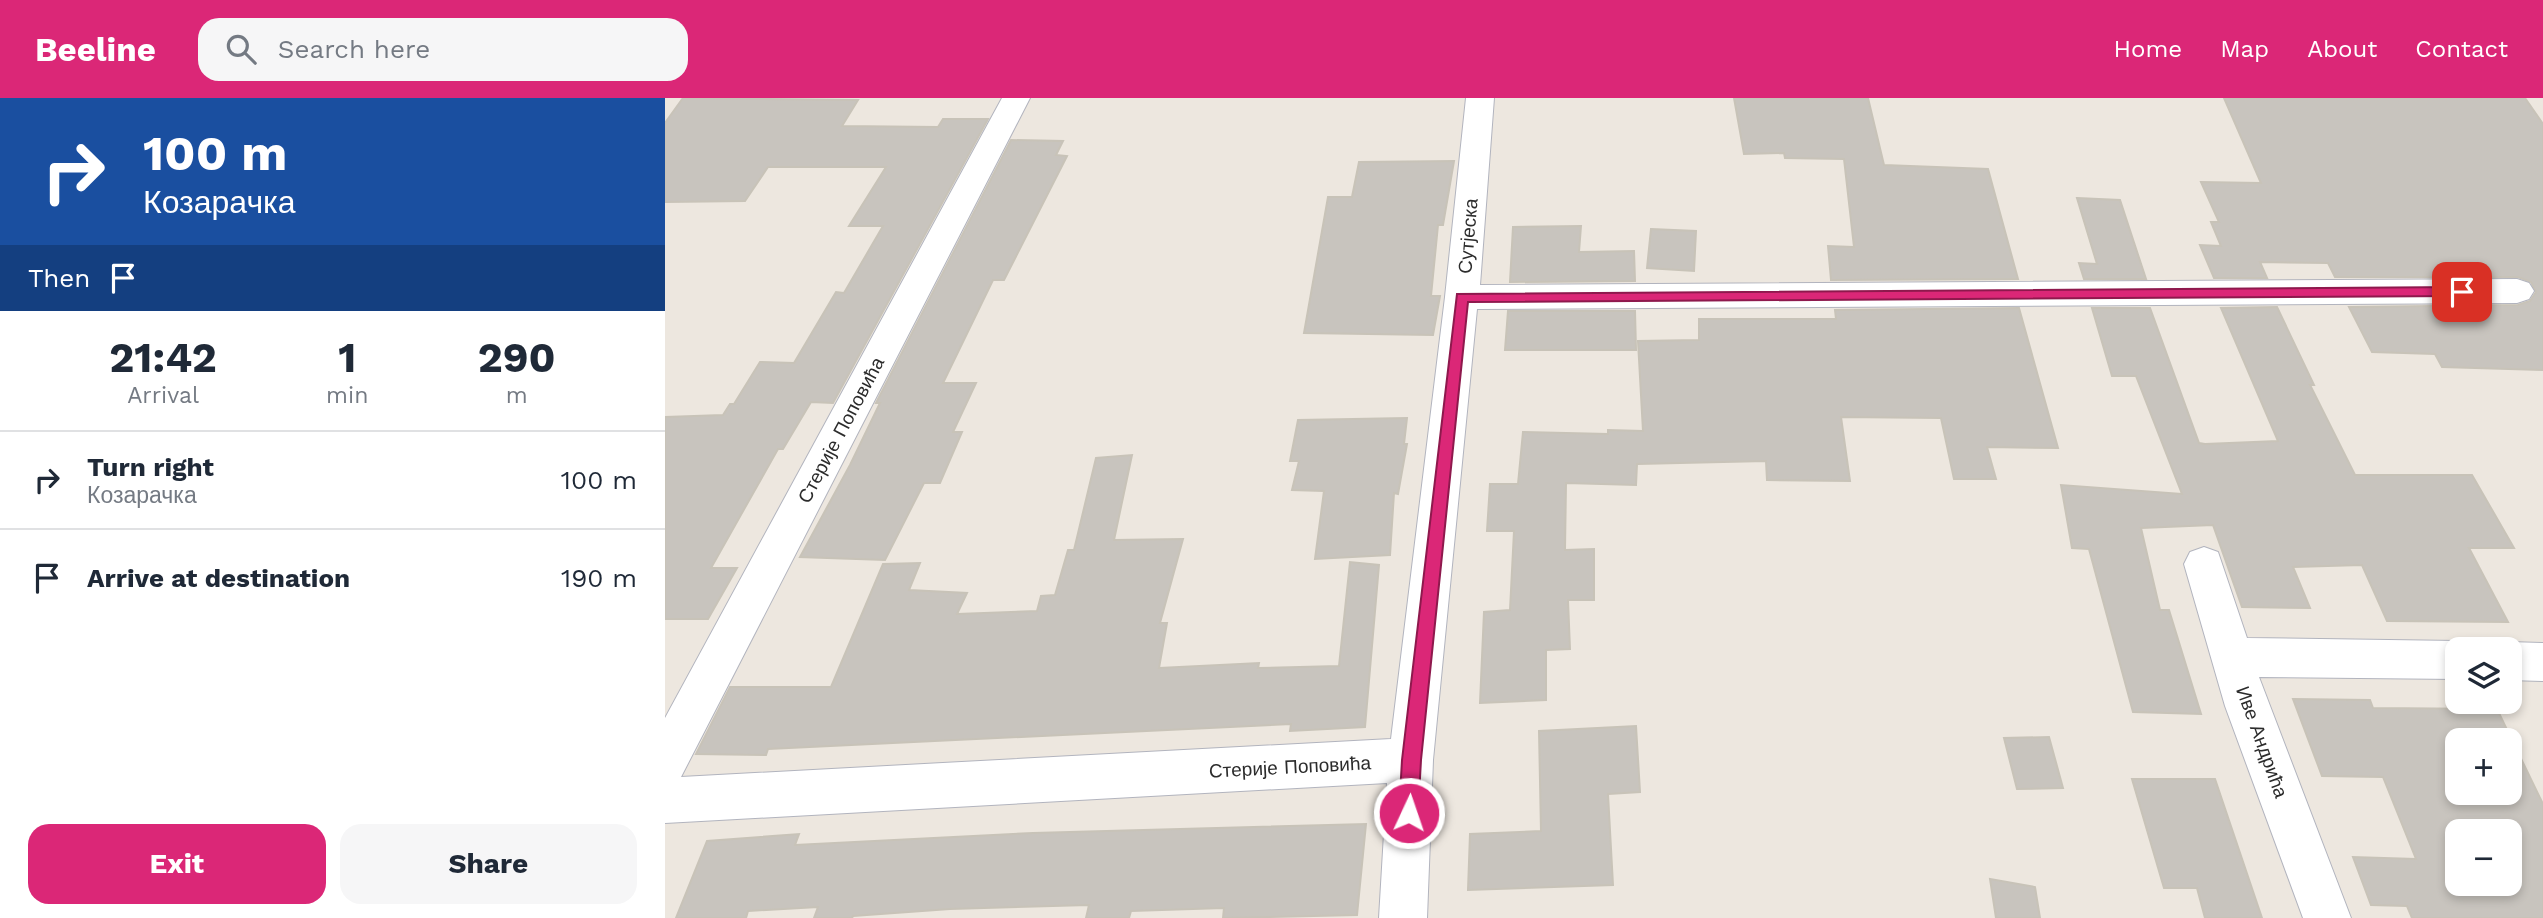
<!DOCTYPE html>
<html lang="en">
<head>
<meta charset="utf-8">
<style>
	body { margin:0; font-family:"Work Sans",sans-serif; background:#f6f6f7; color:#1f2937; height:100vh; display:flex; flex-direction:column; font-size:26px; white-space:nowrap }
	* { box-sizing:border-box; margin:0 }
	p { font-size:23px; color:#747a83 }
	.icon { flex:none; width:38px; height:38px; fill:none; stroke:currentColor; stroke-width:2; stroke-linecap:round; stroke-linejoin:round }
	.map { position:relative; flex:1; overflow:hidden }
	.sheet { display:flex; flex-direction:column; background:#fff; width:665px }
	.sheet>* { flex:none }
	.banner { background:#1a4fa0; color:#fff; overflow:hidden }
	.buttons { position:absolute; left:1780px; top:539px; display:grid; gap:14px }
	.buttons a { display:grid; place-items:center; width:77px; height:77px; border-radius:14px; background:#fff; box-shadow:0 4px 10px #0003; font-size:35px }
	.pin { position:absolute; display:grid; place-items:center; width:60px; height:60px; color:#fff; margin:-30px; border-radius:14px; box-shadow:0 4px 10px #0006 }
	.me { position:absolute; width:77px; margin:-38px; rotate:3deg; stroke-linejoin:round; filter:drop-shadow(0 0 5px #0008) }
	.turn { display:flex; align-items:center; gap:24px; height:147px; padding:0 28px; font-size:32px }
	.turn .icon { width:91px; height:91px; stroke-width:2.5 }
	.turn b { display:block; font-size:49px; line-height:60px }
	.then { display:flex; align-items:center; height:66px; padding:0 28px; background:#0003; gap:14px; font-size:26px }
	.eta { display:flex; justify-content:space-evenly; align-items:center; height:119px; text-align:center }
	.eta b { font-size:42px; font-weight:700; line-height:49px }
	.cta { display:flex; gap:14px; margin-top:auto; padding:14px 28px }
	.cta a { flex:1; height:80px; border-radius:21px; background:#db2777; color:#fff; font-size:28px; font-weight:700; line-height:80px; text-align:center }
	.cta a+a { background:#f6f6f7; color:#1f2937 }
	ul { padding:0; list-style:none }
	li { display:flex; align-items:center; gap:21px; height:98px; padding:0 28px; border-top:2px solid #e0e1e3 }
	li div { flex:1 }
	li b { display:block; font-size:26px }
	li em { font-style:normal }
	header { display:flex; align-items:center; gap:42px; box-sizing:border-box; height:98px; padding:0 35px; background:#db2777; color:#fff }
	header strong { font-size:33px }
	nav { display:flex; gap:38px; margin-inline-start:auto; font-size:24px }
	.search { width:490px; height:63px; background:#f6f6f7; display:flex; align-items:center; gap:18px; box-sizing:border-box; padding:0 24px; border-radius:21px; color:#747a83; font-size:26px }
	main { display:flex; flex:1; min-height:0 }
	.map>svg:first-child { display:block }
</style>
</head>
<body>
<header>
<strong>Beeline</strong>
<div class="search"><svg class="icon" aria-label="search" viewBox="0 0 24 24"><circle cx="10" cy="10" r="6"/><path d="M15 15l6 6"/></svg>Search here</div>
<nav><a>Home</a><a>Map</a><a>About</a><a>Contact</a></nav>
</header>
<main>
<section class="sheet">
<div class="banner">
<div class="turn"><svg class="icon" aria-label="right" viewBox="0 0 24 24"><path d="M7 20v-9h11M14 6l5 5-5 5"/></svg><div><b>100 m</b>Козарачка</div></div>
<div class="then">Then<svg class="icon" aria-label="arrive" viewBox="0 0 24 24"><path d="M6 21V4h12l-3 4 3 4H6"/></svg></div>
</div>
<div class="eta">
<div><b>21:42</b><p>Arrival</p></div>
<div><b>1</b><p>min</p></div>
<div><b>290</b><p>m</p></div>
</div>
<ul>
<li><svg class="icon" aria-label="right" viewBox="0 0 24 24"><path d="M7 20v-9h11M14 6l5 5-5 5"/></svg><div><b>Turn right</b><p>Козарачка</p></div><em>100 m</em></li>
<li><svg class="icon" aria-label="arrive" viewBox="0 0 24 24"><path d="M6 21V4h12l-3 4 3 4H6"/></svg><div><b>Arrive at destination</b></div><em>190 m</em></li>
</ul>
<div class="cta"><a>Exit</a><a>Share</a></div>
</section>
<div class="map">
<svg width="1878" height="820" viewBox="0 0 1878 820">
	<rect width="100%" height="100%" fill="#ede7df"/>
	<!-- building -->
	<g fill="#c8c4be" stroke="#c8c3b8" stroke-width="2" fill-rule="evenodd">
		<polygon points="18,0 193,2 177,28 273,29 278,21 323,21 168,305 146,304 118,351 113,351 46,470 72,470 43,521 0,521 0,319 58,317 65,306 69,306 95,264 129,265 171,194 179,195 218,128 184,128 221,69 103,69 80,103 0,104 0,25"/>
		<polygon points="1069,0 1203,0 1219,67 1323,71 1353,181 1166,182 1163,148 1189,149 1179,61 1120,60 1119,55 1079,56"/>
		<polygon points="1559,0 1860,0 1878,26 1878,272 1777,269 1770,256 1707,254 1684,209 1853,207 1865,203 1871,194 1866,184 1853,179 1670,179 1663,165 1595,164 1602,180 1549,180 1535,147 1556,148 1546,124 1554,124 1536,84 1596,85"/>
		<polygon points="346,42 398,43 391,57 402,58 339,182 328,182 278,285 311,285 288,334 297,334 275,385 259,385 220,462 135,459 185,367 215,305 211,305"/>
		<polygon points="789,63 778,127 773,127 766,198 775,198 768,237 639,235 663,99 687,99 694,64"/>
		<polygon points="1412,100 1455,102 1481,181 1419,181 1414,165 1432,166"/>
		<polygon points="916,128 914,154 969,153 970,183 845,184 848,129"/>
		<polygon points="986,131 1031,133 1029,173 982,170"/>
		<polygon points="1612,209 1649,287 1645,287 1690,377 1807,377 1849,450 1804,450 1843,524 1722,523 1697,467 1628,469 1645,510 1577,509 1548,427 1476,430 1495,512 1504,512 1536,616 1468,614 1424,451 1407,450 1396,387 1517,396 1471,278 1447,278 1427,210 1485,210 1534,345 1540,346 1613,343 1556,210"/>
		<polygon points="1354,210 1393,350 1322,349 1331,381 1289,381 1276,320 1176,319 1185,383 1102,382 1101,363 972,366 971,387 901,385 900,452 929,451 929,502 903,502 905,551 881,552 881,602 815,605 819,514 845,512 849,433 822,433 825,386 853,386 858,334 943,336 943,332 978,333 973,243 1034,242 1034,221 1171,221 1170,212"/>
		<polygon points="843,213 970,213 971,252 840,252"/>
		<polygon points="742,320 739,346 742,346 733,396 729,395 725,457 650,461 659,393 627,392 634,363 625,363 633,322"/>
		<polygon points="467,357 449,442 518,441 495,525 502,525 494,570 594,565 593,570 674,568 685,464 714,467 700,629 625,633 626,626 103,651 101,657 31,656 65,589 166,589 218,466 255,465 244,492 302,495 292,516 372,513 376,498 390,497 403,452 409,452 431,360"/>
		<path d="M1628 601 1705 602 1708 610 1832 611 1878 706V820H1747L1742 808 1706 807 1688 759 1751 761 1718 679 1657 678ZM1792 642H1844V695H1792ZM1792 733H1844V786H1792Z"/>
		<polygon points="971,628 975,694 943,696 948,787 803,792 805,736 876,733 874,633"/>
		<polygon points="1384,639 1398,690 1352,691 1339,640"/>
		<polygon points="1467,681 1550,681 1597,820 1540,820 1532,790 1499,790"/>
		<polygon points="701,726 692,817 558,820 559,810 466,813 464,820 421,820 424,807 285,811 188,818 187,820 149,820 153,809 83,813 81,820 11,820 42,743 134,736 130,747 368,735"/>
		<polygon points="1325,781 1370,789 1375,820 1331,820"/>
	</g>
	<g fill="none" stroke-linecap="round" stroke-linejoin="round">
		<!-- minor casing -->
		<g stroke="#b2b4be" stroke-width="2">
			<g id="minor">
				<polygon points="337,0 365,0 16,679 726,641 780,199 801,0 829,0 815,187 1852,181 1864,185 1869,193 1864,201 1852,205 812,211 768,662 762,820 714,820 722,685 0,725 0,620"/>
				<polygon points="1539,449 1553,454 1582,540 1792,543 1808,551 1792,551 1792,581 1594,579 1686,820 1638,820 1560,608 1519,466 1525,454"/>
				<polygon points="1844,544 1878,545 1878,583 1844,582 1844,551 1828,551"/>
			</g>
		</g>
		<!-- minor -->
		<use href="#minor" fill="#fff" fill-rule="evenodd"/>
	</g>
	<!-- route -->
	<polygon fill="#db2777" stroke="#8e194d" stroke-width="2" points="1797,189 1803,194 1797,198 803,204 756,662 753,715 750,722 744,724 737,722 734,715 737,662 792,196"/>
	<g text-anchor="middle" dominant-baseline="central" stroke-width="5" stroke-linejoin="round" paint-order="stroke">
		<!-- street labels -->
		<g font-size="19" fill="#2c2c2c" stroke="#fff">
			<text transform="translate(803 138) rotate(-85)">Сутјеска</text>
			<text transform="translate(176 332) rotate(-62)">Стерије Поповића</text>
			<text transform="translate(1597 644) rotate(70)">Иве Андрића</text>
			<text transform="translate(625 669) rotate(-3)">Стерије Поповића</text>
		</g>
	</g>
</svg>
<div class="buttons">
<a><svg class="icon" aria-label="layers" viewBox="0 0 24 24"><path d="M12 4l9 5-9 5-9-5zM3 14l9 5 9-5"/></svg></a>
<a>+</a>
<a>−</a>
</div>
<div class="pin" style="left:1797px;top:194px;background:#d93025"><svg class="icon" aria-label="arrive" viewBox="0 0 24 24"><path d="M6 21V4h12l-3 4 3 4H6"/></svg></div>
<svg class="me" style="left:744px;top:715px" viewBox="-20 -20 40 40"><circle r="17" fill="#db2777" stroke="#fff" stroke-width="3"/><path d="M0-11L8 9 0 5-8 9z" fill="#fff"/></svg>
</div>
</main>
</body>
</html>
